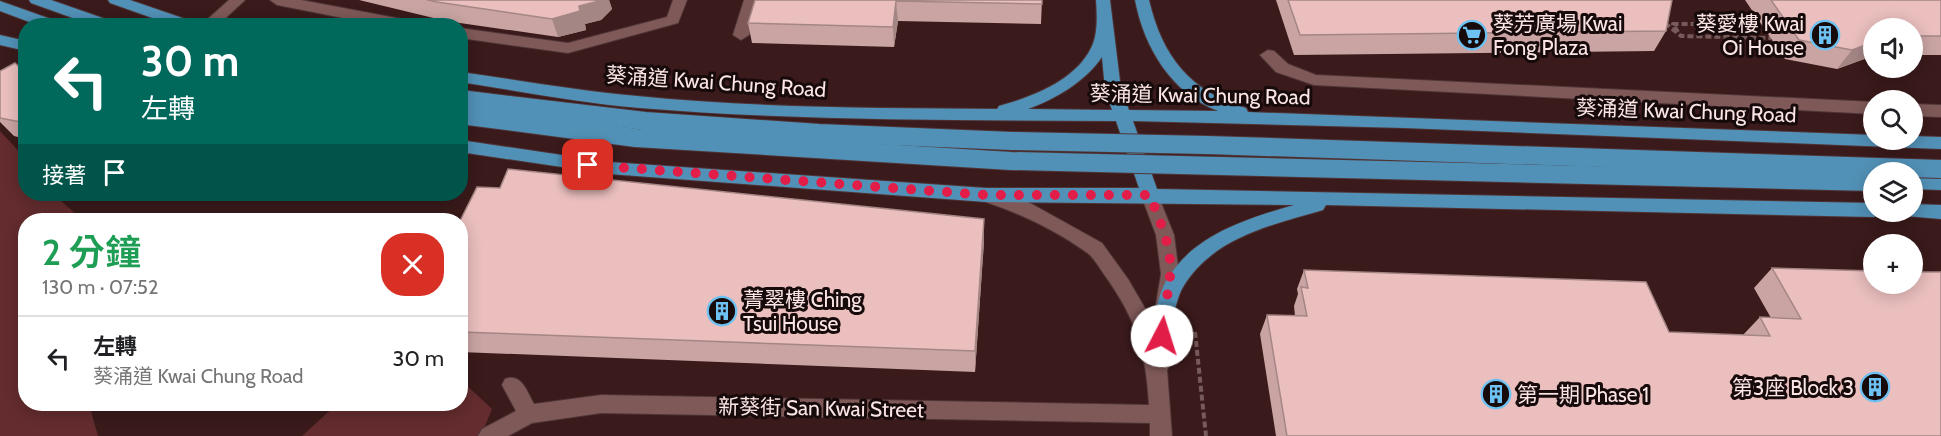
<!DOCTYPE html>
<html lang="zh-TW">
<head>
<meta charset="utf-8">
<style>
	body { margin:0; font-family:Cabin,"Noto Sans TC",sans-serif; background:#f6f6f6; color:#202124; height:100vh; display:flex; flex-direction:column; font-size:22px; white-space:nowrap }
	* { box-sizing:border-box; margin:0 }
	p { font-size:20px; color:#757577 }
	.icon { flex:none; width:33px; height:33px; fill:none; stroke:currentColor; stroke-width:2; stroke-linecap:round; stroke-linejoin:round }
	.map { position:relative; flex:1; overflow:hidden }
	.side { position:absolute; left:18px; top:213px; width:450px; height:198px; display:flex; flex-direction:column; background:#fff; border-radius:24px; box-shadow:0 3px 15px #0003 }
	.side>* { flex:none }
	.guide { position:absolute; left:18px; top:18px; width:450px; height:183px; border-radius:24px; box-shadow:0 3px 15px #0003; background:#00695c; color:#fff; overflow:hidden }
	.tools { position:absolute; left:1863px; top:18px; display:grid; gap:12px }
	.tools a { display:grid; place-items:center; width:60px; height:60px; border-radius:50%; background:#fff; box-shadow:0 3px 15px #0003; font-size:30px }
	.pin { position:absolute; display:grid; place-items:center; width:51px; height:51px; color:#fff; margin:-26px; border-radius:12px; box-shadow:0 3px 9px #0006 }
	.me { position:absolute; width:66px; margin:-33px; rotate:5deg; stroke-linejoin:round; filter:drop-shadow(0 0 4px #0008) }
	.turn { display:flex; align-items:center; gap:21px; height:126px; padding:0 24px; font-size:27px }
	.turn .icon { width:78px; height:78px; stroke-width:2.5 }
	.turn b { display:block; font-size:42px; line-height:51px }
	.then { display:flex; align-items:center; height:57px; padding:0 24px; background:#0003; gap:12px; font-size:22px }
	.round { display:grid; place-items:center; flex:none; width:63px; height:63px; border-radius:24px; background:#f6f6f6 }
	.headline { display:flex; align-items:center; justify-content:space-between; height:102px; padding:0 24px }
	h1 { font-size:36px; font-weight:600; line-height:45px; color:#1e9e55 }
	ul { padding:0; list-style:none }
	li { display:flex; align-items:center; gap:18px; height:84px; padding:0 24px; border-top:2px solid #e0e0e0 }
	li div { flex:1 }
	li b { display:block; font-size:22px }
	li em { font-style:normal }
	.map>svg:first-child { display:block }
</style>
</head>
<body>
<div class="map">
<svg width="1941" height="436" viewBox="0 0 1941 436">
	<rect width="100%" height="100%" fill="#3a1a1b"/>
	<!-- green -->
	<g fill="#642c2e">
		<polygon points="0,131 25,158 26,194 53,194 83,220 26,220 26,404 89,404 98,436 0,436"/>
		<polygon points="461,380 492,409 481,436 302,436 337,404 460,404"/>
	</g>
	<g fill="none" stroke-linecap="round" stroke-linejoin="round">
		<!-- minor casing -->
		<g stroke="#4f3537" stroke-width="2">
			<g id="minor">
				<polygon points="229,0 245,0 217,26 200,26"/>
				<polygon points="270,0 301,0 412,21 419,26 384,26 277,5"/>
				<polygon points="673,0 687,0 678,23 568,53 460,38 460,28 568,43 667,17"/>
				<polygon points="744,0 758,0 749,35 741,40 733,35"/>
				<polygon points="1268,50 1274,51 1288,64 1316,75 1874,102 1874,114 1314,85 1276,72 1260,55"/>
				<polygon points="1912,104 1941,105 1941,117 1912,116"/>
				<path d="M986 188 1030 203 1102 243 1128 279 1153 322 1161 274 1156 235 1141 195 1144 190 1150 188 1156 190 1174 235 1179 274 1173 316 1171 364 1167 370 1172 436H1150V423L601 413 532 423 508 436H478L482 429 516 411 502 385 505 379C522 373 527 392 534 404L601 395 1149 405C1146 352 1137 321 1106 277 1100 269 1094 257 1086 252 1054 229 1017 212 980 200L977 195 980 190Z"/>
			</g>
		</g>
		<!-- major casing -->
		<g stroke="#4f3537" stroke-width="2">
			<g id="major">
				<polygon points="29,0 51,0 117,23 119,26 95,26 31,3"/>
				<polygon points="108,0 130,0 197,23 199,26 175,26 110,3"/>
				<path d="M1096 0H1110L1121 89 1129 110 1218 111C1171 93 1144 47 1135 0H1149C1162 56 1190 92 1246 108L1248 112 1874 135V140H1912V136L1941 137V149L1405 128 1133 121 1157 189 1874 203V212H1882L1874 217 1326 205 1323 210C1272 225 1213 237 1183 287 1177 297 1176 310 1170 322L1163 324 1156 322 1153 316C1158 304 1160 292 1166 281 1193 235 1246 219 1294 205L986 202 609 174 460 152V140L609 162 986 188H1139L1116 121C957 120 798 121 640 108 580 103 520 91 460 82V72C519 80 578 91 637 96 756 108 877 108 997 109L999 106C1032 97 1077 80 1092 46 1098 33 1097 14 1096 0ZM1102 57 1105 89 1112 110 1028 109C1055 99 1085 82 1102 57Z"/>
				<polygon points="0,1 62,23 64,26 40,26 0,11"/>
				<polygon points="0,35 26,41 26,51 0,45"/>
				<polygon points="1912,177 1941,178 1941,190 1912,189"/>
				<polygon points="1912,204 1941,205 1941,219 1906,216 1903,212 1912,212"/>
			</g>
		</g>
		<!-- path -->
		<g stroke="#775a5a" stroke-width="4" stroke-dasharray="6 3" stroke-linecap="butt">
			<polyline points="1665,23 1681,36 1771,38"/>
			<polyline points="1678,32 1673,24 1734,24"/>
			<polyline points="682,78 684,70"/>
			<polyline points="1195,332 1206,436"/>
		</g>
		<!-- minor -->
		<use href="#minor" fill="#7e5958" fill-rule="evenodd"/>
		<!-- major -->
		<use href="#major" fill="#5291b7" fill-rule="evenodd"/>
		<!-- major-bridge casing -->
		<g stroke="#4f3537" stroke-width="20" stroke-linecap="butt">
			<g id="major-bridge">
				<polyline points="460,99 645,121 819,133 1012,141 1207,145 1941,169"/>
				<polyline points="460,115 636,138 1011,161 1874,182"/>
			</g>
		</g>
		<!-- major-bridge -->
		<use href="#major-bridge" stroke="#5291b7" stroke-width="18"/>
	</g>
	<!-- wall -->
	<g fill="#c9a4a3">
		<polygon points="359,0 609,0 612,9 601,20 585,24 586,30 558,37 446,21"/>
		<polygon points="755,0 1042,0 1041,24 898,21 894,47 752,43 748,23"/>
		<polygon points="1276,0 1672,0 1666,31 1654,51 1294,55"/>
		<polygon points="1745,0 1941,0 1941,55 1912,55 1912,28 1874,28 1874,58 1867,58 1837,69 1785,59"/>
		<polygon points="0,71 26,73 26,139 14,136 0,122"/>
		<polygon points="460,221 984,241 975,372 460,352"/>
		<polygon points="1772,268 1941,436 1276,436 1260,334 1267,315 1295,316 1294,306 1298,294 1297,289 1304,270 1669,332 1743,335 1760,317 1771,318 1754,288"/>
	</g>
	<!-- shaded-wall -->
	<g fill="#a48685">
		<polygon points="597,0 609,0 612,9 601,20 585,24 586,30 558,37 552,19 579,6"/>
		<polygon points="896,1 898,21 894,47 893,27"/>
		<polygon points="1874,42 1874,50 1867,58 1837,69 1852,50"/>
		<polygon points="984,219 984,241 975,372 975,351"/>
	</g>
	<!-- building -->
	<g fill="#eabfbe" stroke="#a48685" stroke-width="1.5">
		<polygon points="427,0 597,0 595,2 579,6 580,11 552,19 437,2"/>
		<polygon points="755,0 1042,0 1042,4 896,1 893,27 748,23"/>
		<polygon points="1288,0 1672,0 1666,31 1300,35"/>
		<polygon points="1771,0 1941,0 1941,36 1912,36 1912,28 1874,28 1874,42 1852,50 1799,40"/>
		<polygon points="15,63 26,73 26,123 0,118 0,71"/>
		<polygon points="508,169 984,219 975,351 460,332 460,221 477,187 500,188"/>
		<polygon points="1772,268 1874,271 1874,284 1912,284 1912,272 1941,272 1941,436 1287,436 1267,315 1307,316 1301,287 1308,288 1304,270 1646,282 1669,332 1770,336 1760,317 1801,319"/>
	</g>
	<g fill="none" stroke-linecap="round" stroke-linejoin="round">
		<!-- route -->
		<path stroke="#e11d48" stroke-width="10" stroke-dasharray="0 18" d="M588 165 986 195H1150C1159 220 1173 249 1170 276 1168 296 1163 315 1162 336"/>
	</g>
	<!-- icons -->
	<defs>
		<g id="supermarket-ring" transform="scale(1.5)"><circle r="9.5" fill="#170a0a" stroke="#6dc2f3" stroke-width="1.5"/><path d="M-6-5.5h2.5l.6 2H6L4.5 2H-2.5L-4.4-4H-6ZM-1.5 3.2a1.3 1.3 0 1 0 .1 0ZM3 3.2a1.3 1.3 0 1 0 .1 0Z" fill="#6dc2f3"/></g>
		<g id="building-ring" transform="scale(1.5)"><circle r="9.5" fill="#170a0a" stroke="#6dc2f3" stroke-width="1.5"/><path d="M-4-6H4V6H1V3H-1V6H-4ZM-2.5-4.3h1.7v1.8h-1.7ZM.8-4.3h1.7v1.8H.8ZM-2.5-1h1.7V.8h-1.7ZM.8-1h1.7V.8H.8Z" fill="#6dc2f3"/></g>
	</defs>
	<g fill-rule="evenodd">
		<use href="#supermarket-ring" x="1472" y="35"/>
		<use href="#building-ring" x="1825" y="35"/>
		<use href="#building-ring" x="722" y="311"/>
		<use href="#building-ring" x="1875" y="387"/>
		<use href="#building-ring" x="1496" y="394"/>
	</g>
	<g text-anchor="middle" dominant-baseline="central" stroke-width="6" stroke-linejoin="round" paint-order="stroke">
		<!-- poi labels -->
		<g font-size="21" fill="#fbe4e4" stroke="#170a0a" text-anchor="start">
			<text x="1493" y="23">葵芳廣場 Kwai<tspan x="1493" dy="24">Fong Plaza</tspan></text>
			<text x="1804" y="23" text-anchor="end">葵愛樓 Kwai<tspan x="1804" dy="24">Oi House</tspan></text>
			<text x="743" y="299">菁翠樓 Ching<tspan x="743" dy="24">Tsui House</tspan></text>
			<text x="1854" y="387" text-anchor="end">第3座 Block 3</text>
			<text x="1517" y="394">第一期 Phase 1</text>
		</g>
		<!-- street labels -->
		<g font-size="21" fill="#fbe4e4" stroke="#170a0a">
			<text transform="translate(716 82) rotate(4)">葵涌道 Kwai Chung Road</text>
			<text transform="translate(1200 95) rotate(1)">葵涌道 Kwai Chung Road</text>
			<text transform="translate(1686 111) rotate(2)">葵涌道 Kwai Chung Road</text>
			<text transform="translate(821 408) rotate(1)">新葵街 San Kwai Street</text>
		</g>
	</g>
</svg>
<div class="tools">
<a><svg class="icon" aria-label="sound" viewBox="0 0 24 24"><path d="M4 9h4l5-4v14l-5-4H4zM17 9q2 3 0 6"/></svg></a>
<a><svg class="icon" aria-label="search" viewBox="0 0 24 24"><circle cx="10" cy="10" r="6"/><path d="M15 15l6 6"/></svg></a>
<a><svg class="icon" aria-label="layers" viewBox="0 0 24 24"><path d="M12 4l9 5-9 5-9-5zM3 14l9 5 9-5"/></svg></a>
<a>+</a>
</div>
<div class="pin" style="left:588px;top:165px;background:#d93025"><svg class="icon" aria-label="arrive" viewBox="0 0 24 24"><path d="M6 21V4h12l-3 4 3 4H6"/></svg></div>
<svg class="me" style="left:1162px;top:336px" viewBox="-20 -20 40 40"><circle r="19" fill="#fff"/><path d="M0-13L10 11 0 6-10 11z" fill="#e11d48"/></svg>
<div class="guide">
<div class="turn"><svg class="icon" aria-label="left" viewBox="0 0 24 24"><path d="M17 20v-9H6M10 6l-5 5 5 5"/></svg><div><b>30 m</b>左轉</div></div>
<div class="then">接著<svg class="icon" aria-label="arrive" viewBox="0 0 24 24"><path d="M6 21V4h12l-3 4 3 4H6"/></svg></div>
</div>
<section class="side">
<div class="headline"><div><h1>2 分鐘</h1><p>130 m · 07:52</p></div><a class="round" style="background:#d93025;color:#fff"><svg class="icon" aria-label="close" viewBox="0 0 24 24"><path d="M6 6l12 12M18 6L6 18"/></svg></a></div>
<ul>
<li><svg class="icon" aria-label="left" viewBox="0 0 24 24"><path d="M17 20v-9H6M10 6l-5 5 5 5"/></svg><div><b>左轉</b><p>葵涌道 Kwai Chung Road</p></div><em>30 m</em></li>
</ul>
</section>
</div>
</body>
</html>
